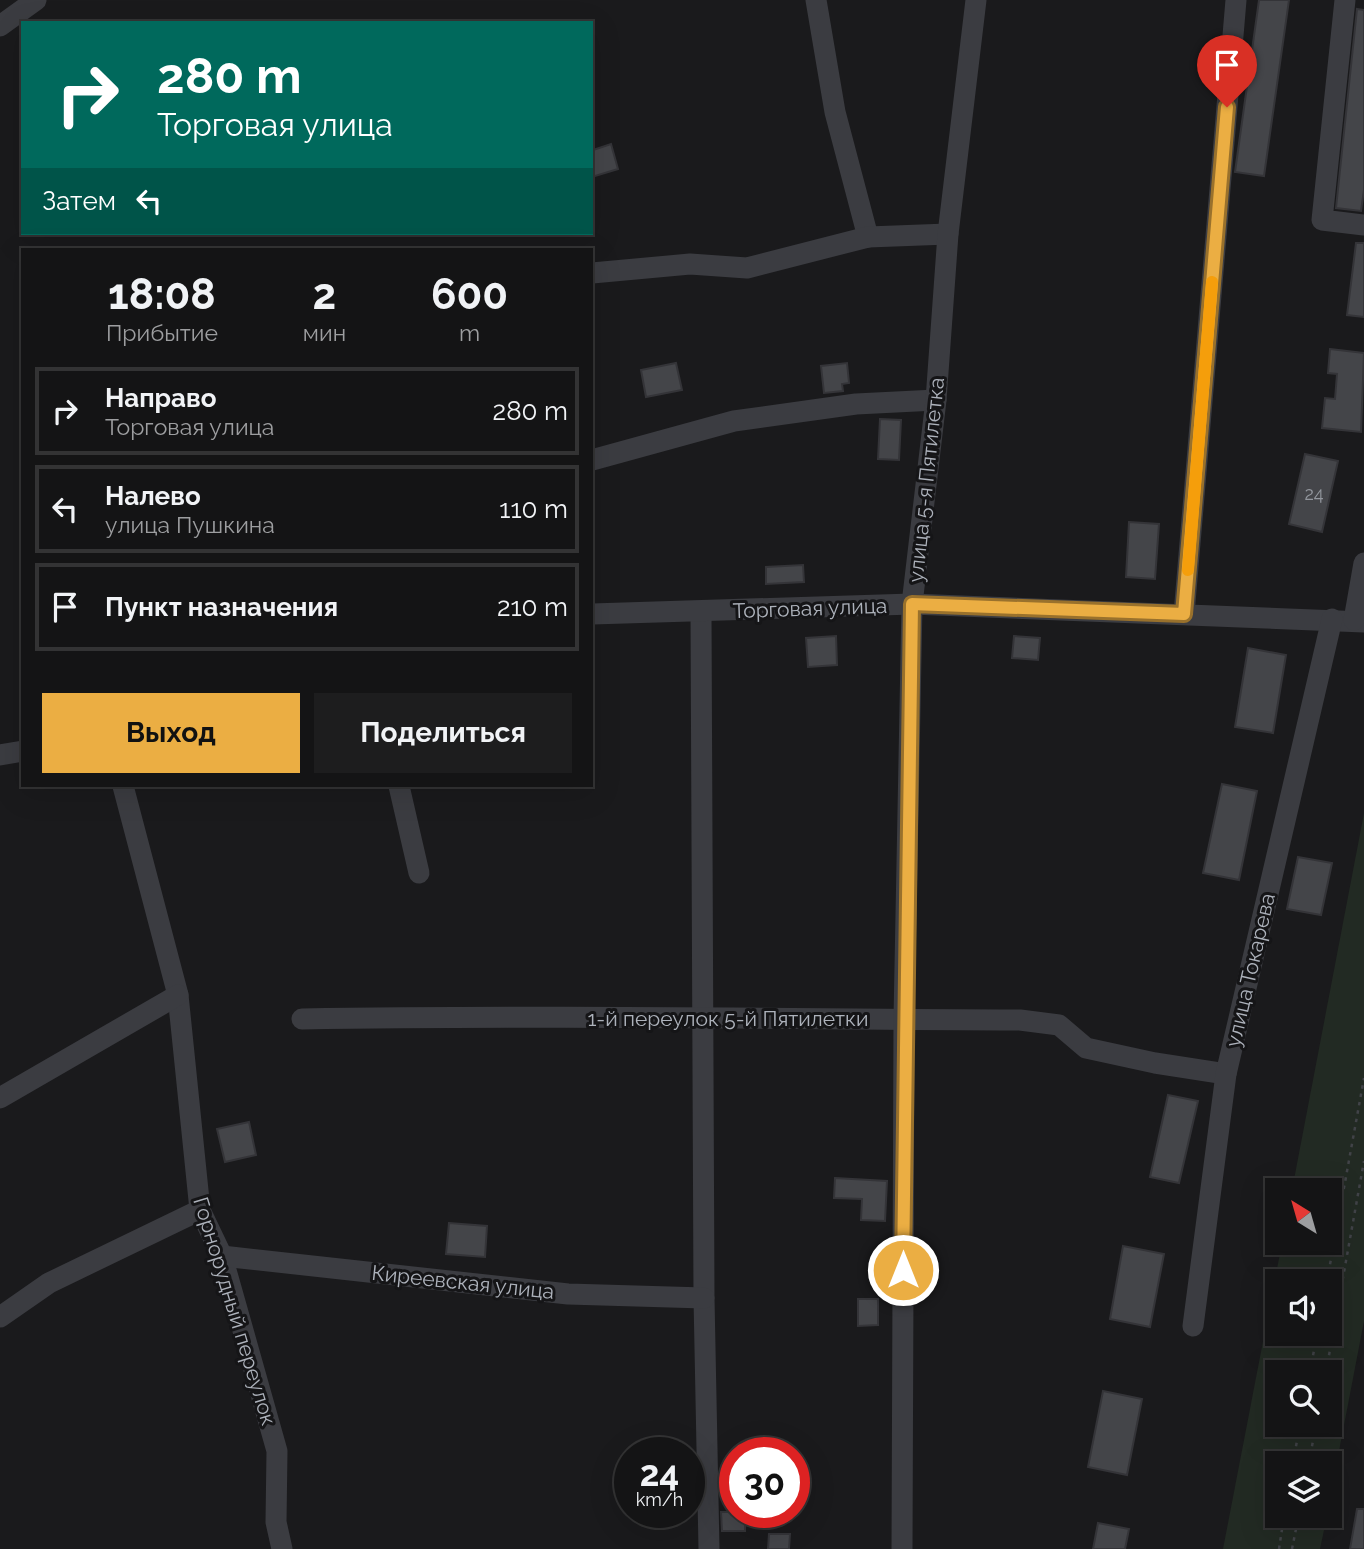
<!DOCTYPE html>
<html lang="ru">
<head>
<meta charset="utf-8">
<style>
	body { margin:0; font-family:Raleway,sans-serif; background:#1d1d1e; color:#f1f3f6; height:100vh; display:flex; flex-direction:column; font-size:26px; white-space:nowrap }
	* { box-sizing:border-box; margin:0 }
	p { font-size:23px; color:#9d9ea0 }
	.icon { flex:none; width:38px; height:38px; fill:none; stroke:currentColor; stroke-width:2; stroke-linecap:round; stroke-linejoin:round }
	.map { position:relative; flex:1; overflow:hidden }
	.sheet { position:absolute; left:21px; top:248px; width:572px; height:539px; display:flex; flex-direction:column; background:#141415; border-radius:0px; box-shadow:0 7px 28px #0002,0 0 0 2px #333334 }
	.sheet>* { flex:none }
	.guide { position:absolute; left:21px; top:21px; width:572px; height:214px; border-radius:0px; box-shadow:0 7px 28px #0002,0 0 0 2px #333334; background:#00695c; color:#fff; overflow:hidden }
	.needle { width:46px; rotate:323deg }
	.fabs { position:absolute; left:1265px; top:1178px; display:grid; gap:14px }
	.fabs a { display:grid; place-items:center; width:77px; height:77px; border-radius:0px; background:#141415; box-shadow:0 7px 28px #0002,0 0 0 2px #333334; font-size:35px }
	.speed { position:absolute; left:614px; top:1437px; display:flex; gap:14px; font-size:35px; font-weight:700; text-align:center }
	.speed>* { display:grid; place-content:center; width:91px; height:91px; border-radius:50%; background:#141415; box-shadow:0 7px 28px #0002,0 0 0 2px #333334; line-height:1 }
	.speed small { font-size:18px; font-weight:400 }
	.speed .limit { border:10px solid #d22; background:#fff; color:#111 }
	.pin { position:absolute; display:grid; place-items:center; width:60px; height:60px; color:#fff; margin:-72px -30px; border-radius:50% 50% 50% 0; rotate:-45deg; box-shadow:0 0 7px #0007 }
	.pin .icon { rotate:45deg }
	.me { position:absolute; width:77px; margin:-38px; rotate:0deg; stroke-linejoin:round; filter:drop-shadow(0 0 5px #0008) }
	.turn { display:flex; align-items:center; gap:24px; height:147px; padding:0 21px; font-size:32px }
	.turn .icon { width:91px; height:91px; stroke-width:2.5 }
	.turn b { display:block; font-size:49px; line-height:60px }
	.then { display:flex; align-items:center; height:66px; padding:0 21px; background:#0003; gap:14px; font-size:26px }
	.eta { display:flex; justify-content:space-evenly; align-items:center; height:119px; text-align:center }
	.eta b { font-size:42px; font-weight:700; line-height:49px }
	.primary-button { display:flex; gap:14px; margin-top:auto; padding:14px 21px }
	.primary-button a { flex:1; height:80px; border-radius:0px; background:#ebae43; color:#111; font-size:28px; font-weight:700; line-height:80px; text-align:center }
	.primary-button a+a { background:#1d1d1e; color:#f1f3f6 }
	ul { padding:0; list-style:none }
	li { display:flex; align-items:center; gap:21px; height:88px; margin:0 14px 10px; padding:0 7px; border:4px solid #333334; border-radius:0px }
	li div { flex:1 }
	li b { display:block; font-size:26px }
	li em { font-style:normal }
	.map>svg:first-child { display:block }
</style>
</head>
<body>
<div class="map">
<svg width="1364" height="1549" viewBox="0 0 1364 1549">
	<rect width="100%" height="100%" fill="#1a1a1c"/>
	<!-- green -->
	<path fill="#222a23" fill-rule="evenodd" d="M1364 813V1321L1330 1498V1463H1278V1516H1327L1320 1549H1223L1282 1243 1330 1242V1190H1292ZM1278 1281H1330V1334H1278ZM1278 1372H1330V1424H1278Z"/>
	<!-- building -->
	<g fill="#444549" stroke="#343438" stroke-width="2">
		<polygon points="1259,0 1289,0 1264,176 1235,172"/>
		<polygon points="1357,9 1364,10 1364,190 1361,211 1336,208"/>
		<polygon points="611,144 618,169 592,177 593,150"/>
		<polygon points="1356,243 1364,243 1364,317 1347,315"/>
		<polygon points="1330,349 1364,353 1361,432 1322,428 1325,398 1335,399 1337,374 1328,373"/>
		<polygon points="676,363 682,390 646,397 641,370"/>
		<polygon points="847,363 849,383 842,384 843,391 824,393 821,366"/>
		<polygon points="880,419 901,420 899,460 878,459"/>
		<polygon points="1305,454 1338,461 1322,532 1289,524"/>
		<polygon points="1129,522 1159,524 1155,579 1126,577"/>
		<polygon points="803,565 804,582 766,584 766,567"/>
		<polygon points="836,636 837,665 808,667 806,638"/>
		<polygon points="1014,636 1040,638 1038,660 1012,658"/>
		<polygon points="1248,648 1286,655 1273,733 1235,727"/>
		<polygon points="1222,784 1257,791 1239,880 1203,873"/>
		<polygon points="1298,857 1332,863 1321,915 1287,909"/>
		<polygon points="1168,1095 1198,1101 1179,1183 1150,1177"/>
		<polygon points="249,1122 256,1155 225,1162 217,1129"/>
		<polygon points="835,1178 887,1181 885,1221 861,1220 862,1199 834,1198"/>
		<polygon points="449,1223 487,1226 485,1257 446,1254"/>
		<polygon points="1123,1246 1164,1254 1150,1327 1110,1319"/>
		<polygon points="858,1299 878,1299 878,1325 858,1326"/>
		<polygon points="1103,1391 1142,1399 1127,1475 1088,1467"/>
		<polygon points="1357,1509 1364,1509 1364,1549 1350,1549"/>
		<polygon points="721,1512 745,1512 745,1531 722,1531"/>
		<polygon points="1098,1523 1129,1529 1125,1549 1093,1549"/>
		<polygon points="769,1534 790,1534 789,1549 768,1549"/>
	</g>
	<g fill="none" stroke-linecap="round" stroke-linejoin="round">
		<!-- path -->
		<g stroke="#414348" stroke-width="2.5" stroke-dasharray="3.5 5" stroke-linecap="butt">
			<polyline points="1327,1281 1364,1078"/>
			<polyline points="1310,1372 1317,1334"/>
			<polyline points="1326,1372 1364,1161"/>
			<polyline points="1293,1463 1300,1424"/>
			<polyline points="1309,1463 1316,1424"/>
			<polyline points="1278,1470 1271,1470 1266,1509 1278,1513"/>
			<polyline points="1279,1549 1284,1516"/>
			<polyline points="1292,1549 1298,1519 1318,1520 1319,1516"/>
		</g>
		<!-- minor -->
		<g stroke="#3b3c41" stroke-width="21">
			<polyline points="816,0 835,112 868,237"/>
			<polyline points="1345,0 1322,220 1364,225"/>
			<polyline points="0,26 36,0"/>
			<polyline points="592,273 690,264 747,268 868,237 948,234"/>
			<polyline points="592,460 734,421 856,404 936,400"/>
			<polyline points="701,612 704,1298 709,1549"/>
			<polyline points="592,614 912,604 1364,622"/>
			<polyline points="1184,614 1236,0"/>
			<polyline points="1354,620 1364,563"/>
			<polyline points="0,755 23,751"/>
			<polyline points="123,786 178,995 200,1210 222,1256 277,1451 276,1522 282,1549"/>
			<polyline points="399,786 419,873"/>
			<path d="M302 1019C541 1015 781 1019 1020 1020L1059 1025 1086 1048 1155 1063 1226 1074"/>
			<polyline points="0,1098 178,995"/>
			<polyline points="222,1256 568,1294 704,1298"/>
			<polyline points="0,1317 49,1283 200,1210"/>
			<polyline points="1193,1326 1226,1074 1332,619"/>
			<polyline points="902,1549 904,1019 912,604 936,400 948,234 976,0"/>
		</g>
	</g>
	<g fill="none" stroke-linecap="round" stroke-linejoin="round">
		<!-- route casing -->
		<g stroke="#99712c" stroke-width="18">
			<polyline id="route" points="903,1270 912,604 1184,614 1227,107"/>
		</g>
		<!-- route -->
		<use href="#route" stroke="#ebae43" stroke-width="12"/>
		<!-- slow -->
		<polyline stroke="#f59e0b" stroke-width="12" points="1188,570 1212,282"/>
	</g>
	<g text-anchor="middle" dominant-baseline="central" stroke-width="6" stroke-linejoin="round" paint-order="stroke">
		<!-- number labels -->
		<g font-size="18" fill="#93979e">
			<text x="1314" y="493">24</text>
		</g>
		<!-- street labels -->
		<g font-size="21" fill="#adb2bb" stroke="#151517">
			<text transform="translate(926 480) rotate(-84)">улица 5-я Пятилетка</text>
			<text transform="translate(810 608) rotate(-2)">Торговая улица</text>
			<text transform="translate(1250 970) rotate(-77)">улица Токарева</text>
			<text x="728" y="1018">1-й переулок 5-й Пятилетки</text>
			<text transform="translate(463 1282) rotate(6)">Киреевская улица</text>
			<text transform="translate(235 1311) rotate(73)">Горнорудный переулок</text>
		</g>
	</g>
</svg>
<div class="fabs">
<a><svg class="needle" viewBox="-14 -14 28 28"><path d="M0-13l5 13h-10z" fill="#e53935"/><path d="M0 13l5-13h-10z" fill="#9d9ea0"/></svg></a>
<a><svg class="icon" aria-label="sound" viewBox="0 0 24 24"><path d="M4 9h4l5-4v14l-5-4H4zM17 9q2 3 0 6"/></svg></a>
<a><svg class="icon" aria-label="search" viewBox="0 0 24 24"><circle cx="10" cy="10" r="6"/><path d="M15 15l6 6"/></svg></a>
<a><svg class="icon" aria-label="layers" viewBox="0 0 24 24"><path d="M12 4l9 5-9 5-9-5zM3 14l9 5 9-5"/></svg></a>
</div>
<div class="speed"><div>24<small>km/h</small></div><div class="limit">30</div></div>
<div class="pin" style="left:1227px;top:107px;background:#d93025"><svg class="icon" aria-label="arrive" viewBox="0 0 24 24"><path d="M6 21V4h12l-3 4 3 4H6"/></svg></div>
<svg class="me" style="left:903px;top:1270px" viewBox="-20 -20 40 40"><circle r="17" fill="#ebae43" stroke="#fff" stroke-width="3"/><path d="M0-11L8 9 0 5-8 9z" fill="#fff"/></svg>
<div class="guide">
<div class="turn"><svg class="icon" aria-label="right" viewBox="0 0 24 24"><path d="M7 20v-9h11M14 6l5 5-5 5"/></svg><div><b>280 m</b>Торговая улица</div></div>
<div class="then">Затем<svg class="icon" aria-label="left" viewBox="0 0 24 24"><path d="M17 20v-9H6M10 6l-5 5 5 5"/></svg></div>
</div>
<section class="sheet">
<div class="eta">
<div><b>18:08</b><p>Прибытие</p></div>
<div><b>2</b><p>мин</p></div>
<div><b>600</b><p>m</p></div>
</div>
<ul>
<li><svg class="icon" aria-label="right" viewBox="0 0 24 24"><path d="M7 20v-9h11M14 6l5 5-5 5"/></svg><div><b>Направо</b><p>Торговая улица</p></div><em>280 m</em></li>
<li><svg class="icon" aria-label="left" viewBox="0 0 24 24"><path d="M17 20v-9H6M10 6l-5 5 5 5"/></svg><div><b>Налево</b><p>улица Пушкина</p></div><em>110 m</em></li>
<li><svg class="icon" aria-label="arrive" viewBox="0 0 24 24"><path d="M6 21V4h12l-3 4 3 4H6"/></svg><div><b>Пункт назначения</b></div><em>210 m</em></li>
</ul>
<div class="primary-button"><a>Выход</a><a>Поделиться</a></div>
</section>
</div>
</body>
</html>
